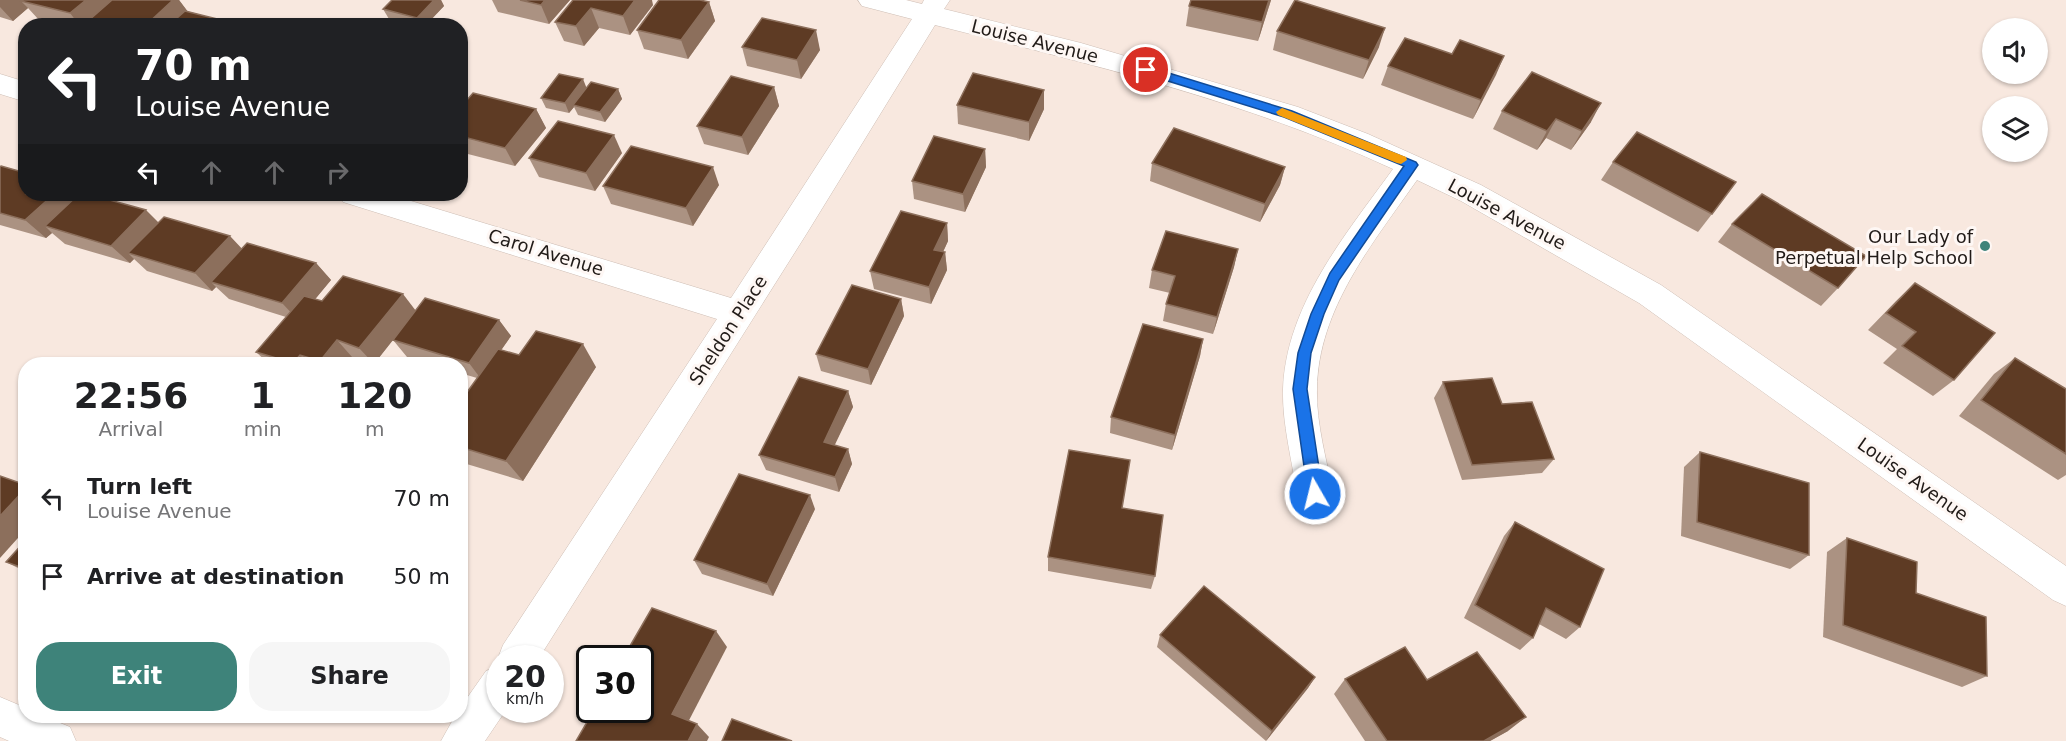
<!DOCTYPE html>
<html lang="en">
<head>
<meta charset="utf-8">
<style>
	body { margin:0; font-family:"DejaVu Sans",sans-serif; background:#f6f6f6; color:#202124; height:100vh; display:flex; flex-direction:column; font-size:22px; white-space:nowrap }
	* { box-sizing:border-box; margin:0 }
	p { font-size:20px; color:#757577 }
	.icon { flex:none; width:33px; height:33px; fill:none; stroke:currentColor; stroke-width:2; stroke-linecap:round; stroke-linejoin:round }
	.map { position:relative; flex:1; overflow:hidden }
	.panel { position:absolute; left:18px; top:357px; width:450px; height:366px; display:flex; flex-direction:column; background:#fff; border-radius:24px; box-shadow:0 2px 4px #0004 }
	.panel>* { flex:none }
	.top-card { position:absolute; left:18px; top:18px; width:450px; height:183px; border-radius:24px; box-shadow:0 2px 4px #0004; background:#202124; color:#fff; overflow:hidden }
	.buttons { position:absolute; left:1982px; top:18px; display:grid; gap:12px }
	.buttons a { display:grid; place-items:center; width:66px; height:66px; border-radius:50%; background:#fff; box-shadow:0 2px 4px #0004; font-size:30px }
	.speed { position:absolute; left:486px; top:645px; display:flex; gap:12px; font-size:30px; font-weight:700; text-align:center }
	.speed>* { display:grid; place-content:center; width:78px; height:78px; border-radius:50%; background:#fff; box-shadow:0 2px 4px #0004; line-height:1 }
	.speed small { font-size:15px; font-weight:400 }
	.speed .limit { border:3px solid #111; border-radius:9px; background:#fff; color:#111 }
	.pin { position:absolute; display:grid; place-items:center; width:51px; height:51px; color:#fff; margin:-26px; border:3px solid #fff; border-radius:50%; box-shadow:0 2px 6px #0007 }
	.me { position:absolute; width:66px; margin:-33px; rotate:352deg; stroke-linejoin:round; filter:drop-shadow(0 0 4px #0008) }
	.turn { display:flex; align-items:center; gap:21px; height:126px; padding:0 18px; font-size:27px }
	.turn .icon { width:78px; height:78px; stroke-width:2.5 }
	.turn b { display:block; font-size:42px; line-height:51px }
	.lanes { display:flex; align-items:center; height:57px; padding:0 18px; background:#0003; justify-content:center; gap:30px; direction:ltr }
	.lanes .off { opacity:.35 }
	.eta { display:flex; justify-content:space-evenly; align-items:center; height:102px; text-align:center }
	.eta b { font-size:36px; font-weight:600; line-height:42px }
	.cta { display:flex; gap:12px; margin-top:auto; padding:12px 18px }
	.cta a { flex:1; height:69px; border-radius:24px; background:#3e837a; color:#fff; font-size:24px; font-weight:600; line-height:69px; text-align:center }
	.cta a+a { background:#f6f6f6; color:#202124 }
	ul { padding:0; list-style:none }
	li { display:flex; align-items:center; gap:18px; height:78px; padding:0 18px }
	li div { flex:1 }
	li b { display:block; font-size:22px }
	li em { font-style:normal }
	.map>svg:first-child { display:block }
</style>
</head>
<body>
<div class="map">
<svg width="2066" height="741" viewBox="0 0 2066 741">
	<rect width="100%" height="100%" fill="#f8e8df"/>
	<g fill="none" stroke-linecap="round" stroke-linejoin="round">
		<!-- minor casing -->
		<g stroke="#cebeb5" stroke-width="1">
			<g id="minor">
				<path d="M858 0H906L922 4 924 0H950L944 9 1081 43 1298 107 1368 134 1481 185 1661 285 2066 566V606L2053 600 1639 303 1461 201 1417 180C1373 243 1318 309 1317 389 1316 424 1327 460 1333 494L1328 505 1315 510 1302 505 1297 494C1292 460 1282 424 1283 389 1286 305 1346 234 1393 169 1247 101 1090 64 935 25L807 233 539 658H500V662L498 658 503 645 717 319 343 202 338 194H388L731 298 912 19 862 6Z"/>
				<polygon points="0,74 26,82 26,102 0,94"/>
				<polygon points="500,666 500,710 506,710 485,741 441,741 455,716 460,716 460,708 486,671"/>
				<polygon points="0,697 26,708 26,716 43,716 70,727 76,741 9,741 0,737"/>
			</g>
		</g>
		<!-- minor -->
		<use href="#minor" fill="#fff" fill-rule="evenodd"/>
	</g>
	<!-- wall -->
	<g fill="#ab9282">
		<polygon points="0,0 179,0 187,11 242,26 59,26 39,20 28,8 13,21 0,17"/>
		<polygon points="392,0 441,0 444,6 425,26 413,26 389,19 383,9"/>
		<polygon points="492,0 570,0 549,24 498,12"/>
		<polygon points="573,0 653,5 630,35 599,28 584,46 564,41 555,22"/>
		<polygon points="1191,0 1271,0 1258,41 1186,26 1189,6"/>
		<polygon points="709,2 715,21 688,59 644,49 637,30"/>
		<polygon points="1277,31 1379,47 1363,79 1273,50"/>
		<polygon points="742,47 820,50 801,79 747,66"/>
		<polygon points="1452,54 1504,56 1473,119 1381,85 1388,66"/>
		<polygon points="460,85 468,99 536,109 546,128 515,166 460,152"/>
		<polygon points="774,87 779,106 748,155 704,144 697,126"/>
		<polygon points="586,88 618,89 622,99 605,122 578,115 574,107 569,113 546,108 541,98"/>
		<polygon points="1044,90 1044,109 1029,141 958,124 957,105"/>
		<polygon points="1502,111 1591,122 1571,150 1546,138 1537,150 1493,129"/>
		<polygon points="985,149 986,167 965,212 914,199 912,181"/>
		<polygon points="622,153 595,191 539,177 529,158"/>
		<polygon points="1613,162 1712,214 1698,232 1601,180"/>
		<polygon points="1152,163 1285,167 1280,185 1260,222 1150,181"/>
		<polygon points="0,167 26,194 74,194 76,196 242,249 316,263 331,280 315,299 322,301 499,320 511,336 501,350 519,355 596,367 523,481 460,462 460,402 477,378 460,373 460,364 433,364 407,357 393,340 406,323 374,364 352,357 346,364 269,364 256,352 286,317 229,299 216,287 212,291 147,271 134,259 130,263 65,244 52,233 46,238 0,225"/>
		<polygon points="719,185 693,226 611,204 603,186"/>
		<polygon points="947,223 948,241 943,252 945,252 947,270 931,304 874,289 870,271"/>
		<polygon points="1732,224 1838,288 1821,306 1718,242"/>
		<polygon points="1238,249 1234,267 1213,334 1163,321 1166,304 1170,293 1149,288 1152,270"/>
		<polygon points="1915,283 1954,380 1933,396 1883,363 1897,349 1868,330 1896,301"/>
		<polygon points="901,299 904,316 871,385 821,371 816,354"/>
		<polygon points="1203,339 1200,356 1172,450 1110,433 1111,417"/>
		<polygon points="2015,358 2066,389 2066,475 2058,480 1959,416 1994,374"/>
		<polygon points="1443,382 1502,404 1554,459 1542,473 1462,480 1434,398"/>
		<polygon points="848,391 853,407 834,445 848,449 852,464 839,492 766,470 759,455"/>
		<polygon points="1700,452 1809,555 1790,569 1681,536 1684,467"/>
		<polygon points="1123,508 1155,576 1151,589 1048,571 1048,557"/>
		<polygon points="815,509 773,596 702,574 694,560"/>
		<polygon points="1515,522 1580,627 1566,639 1539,624 1533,638 1520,650 1464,618 1504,536"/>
		<polygon points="1847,538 1916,593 1987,676 1962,687 1823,637 1827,552"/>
		<polygon points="26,540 26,572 6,562"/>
		<polygon points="1160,635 1315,677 1308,688 1266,741 1157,647"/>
		<polygon points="1345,679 1427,680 1508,731 1490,741 1365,741 1334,694"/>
	</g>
	<!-- shaded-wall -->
	<g fill="#8c6f5c">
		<polygon points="0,0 39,0 21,1 28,8 13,21 0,7"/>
		<polygon points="86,0 114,0 88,21 91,26 80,26 70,13"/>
		<polygon points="173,0 179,0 192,17 182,26 145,26"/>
		<polygon points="434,0 441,0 444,6 425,26 421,26 417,18"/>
		<polygon points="545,0 570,0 549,24 541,5"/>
		<polygon points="635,0 652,0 653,5 630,35 623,16"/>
		<polygon points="1269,0 1271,0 1258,41 1262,22"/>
		<polygon points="709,2 715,21 688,59 681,40"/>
		<polygon points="591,8 599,28 584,46 576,26"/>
		<polygon points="1385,28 1379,47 1363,79 1369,60"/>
		<polygon points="816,30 820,50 801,79 797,60"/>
		<polygon points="1504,56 1496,75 1473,119 1481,100"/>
		<polygon points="583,79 587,89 573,105 574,107 569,113 565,103"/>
		<polygon points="460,85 469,101 460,111"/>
		<polygon points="774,87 779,106 748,155 742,137"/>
		<polygon points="618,89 622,99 605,122 600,112"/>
		<polygon points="1044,90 1044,109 1029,141 1029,122"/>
		<polygon points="1601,103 1591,122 1571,150 1582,131"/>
		<polygon points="536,109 546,128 515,166 505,148"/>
		<polygon points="1556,119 1546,138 1537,150 1547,131"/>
		<polygon points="614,135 622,153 595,191 586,173"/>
		<polygon points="985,149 986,167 965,212 963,194"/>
		<polygon points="713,167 719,185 693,226 686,208"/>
		<polygon points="1285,167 1280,185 1260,222 1265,204"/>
		<polygon points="54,194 74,194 83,202 45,226 52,233 46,238 25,220"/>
		<polygon points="146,210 164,228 128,253 134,259 130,263 111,246"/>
		<polygon points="947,223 948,241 936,267 934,250"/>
		<polygon points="230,236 246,253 211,282 216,287 212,291 195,273"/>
		<polygon points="1238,249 1234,267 1213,334 1217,317"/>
		<polygon points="945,252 947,270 931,304 929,287"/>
		<polygon points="316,263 331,280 298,320 282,303"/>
		<polygon points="403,294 416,311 374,364 359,348"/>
		<polygon points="901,299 904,316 871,385 868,369"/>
		<polygon points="499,320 511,336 481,379 469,363"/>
		<polygon points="1203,339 1200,356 1172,450 1175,435"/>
		<polygon points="337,340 352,357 346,364 324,364 320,361"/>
		<polygon points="583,344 596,367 523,481 506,461"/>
		<polygon points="300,355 310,364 295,364 293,363"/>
		<polygon points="848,391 853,407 829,457 824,442"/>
		<polygon points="848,449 852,464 839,492 835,477"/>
		<polygon points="26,488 26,529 0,558 0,516"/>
		<polygon points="810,495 815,509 773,596 767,584"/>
		<polygon points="716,631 727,647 685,728 672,714"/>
		<polygon points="1315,677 1308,688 1266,741 1272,731"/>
		<polygon points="1526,717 1508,731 1490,741 1484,741"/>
		<polygon points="697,724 709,737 707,741 688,741"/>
	</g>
	<!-- building -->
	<g fill="#5e3b24" stroke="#8c6f5c" stroke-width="1.5">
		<polygon points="22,0 86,0 70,13 21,1"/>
		<polygon points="112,0 173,0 145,26 104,26 88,21"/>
		<polygon points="392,0 434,0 417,18 383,9"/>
		<polygon points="520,0 545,0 541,5"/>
		<polygon points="573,0 635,0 623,16 591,8 576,26 555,22"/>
		<polygon points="659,0 700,0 709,2 681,40 637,30"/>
		<polygon points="1191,0 1269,0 1262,22 1189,6"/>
		<polygon points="1295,0 1385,28 1369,60 1277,31"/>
		<polygon points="185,11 241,25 240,26 168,26"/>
		<polygon points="762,18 816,30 797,60 742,47"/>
		<polygon points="1405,38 1452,54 1460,40 1504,56 1481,100 1388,66"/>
		<polygon points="1532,72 1601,103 1582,131 1556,119 1547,131 1502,111"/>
		<polygon points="973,73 1044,90 1029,122 957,105"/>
		<polygon points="559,74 583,79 565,103 541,98"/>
		<polygon points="731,76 774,87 742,137 697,126"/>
		<polygon points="591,82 618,89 600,112 573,105"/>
		<polygon points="473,93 536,109 505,148 460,136 460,108"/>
		<polygon points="558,121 614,135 586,173 529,158"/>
		<polygon points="1174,128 1285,167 1265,204 1152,163"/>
		<polygon points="1637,132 1736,182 1712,214 1613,162"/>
		<polygon points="934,136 985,149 963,194 912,181"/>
		<polygon points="631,146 713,167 686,208 603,186"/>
		<polygon points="1,166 26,173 26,194 54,194 25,220 0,213 0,167"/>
		<polygon points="79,194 88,194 146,210 111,246 45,226"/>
		<polygon points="1762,194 1866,256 1838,288 1732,224"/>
		<polygon points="901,211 947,223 934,250 945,252 929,287 870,271"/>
		<polygon points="164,217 230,236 195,273 128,253"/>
		<polygon points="1166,231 1238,249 1217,317 1166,304 1175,276 1152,270"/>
		<polygon points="247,243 316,263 282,303 211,282"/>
		<polygon points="343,276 403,294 359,348 337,340 320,361 300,355 293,363 256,352 304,296 322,301"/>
		<polygon points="1915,283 1995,333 1954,380 1902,346 1916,332 1886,313"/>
		<polygon points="852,285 901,299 868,369 816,354"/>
		<polygon points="425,298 499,320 469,363 393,340"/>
		<polygon points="1143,324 1203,339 1175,435 1111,417"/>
		<polygon points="536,331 583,344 506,461 460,447 460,402 498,349 519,355"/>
		<polygon points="2015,358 2066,389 2066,454 1981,400"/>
		<polygon points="799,377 848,391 824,442 848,449 835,477 759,455"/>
		<polygon points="1492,378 1502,404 1532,402 1554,459 1472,465 1443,382"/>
		<polygon points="1069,450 1130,460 1122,508 1163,515 1155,576 1048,557"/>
		<polygon points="1700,452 1809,483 1809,555 1697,522"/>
		<polygon points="739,474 810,495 767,584 694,560"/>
		<polygon points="0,476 26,485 26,488 0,516"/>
		<polygon points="1515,522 1604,569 1580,627 1546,608 1533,638 1475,605"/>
		<polygon points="1847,538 1917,562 1916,593 1986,617 1987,676 1843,625"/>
		<polygon points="26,540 26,569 6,562"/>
		<polygon points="1204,586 1315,677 1272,731 1160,635"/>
		<polygon points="652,608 716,631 672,714 697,724 688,741 576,741 594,710 640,710 640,658 623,658"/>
		<polygon points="1405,647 1427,680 1477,652 1526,717 1484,741 1387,741 1345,679"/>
		<polygon points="732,719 792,741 722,741"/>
	</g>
	<!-- route -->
	<polygon fill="#1a73e8" stroke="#114b97" stroke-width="1.5" points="1146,66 1292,111 1416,162 1418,165 1339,280 1324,314 1311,353 1307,389 1323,494 1320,499 1315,501 1310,499 1308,494 1293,389 1298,353 1311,314 1330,273 1404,166 1284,117 1142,73 1140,70"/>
	<!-- slow -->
	<polygon fill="#f59e0b" points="1282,108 1406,157 1407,160 1401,164 1397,163 1278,115 1276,112"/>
	<!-- markers -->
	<circle fill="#3e837a" stroke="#fef7f4" stroke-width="2" cx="1985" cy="246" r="6"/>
	<g text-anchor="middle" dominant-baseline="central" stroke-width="6" stroke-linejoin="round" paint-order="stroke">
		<!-- street labels -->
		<g font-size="18" fill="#211b18" stroke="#fef7f4">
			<text transform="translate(1035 41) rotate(14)">Louise Avenue</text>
			<text transform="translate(1507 214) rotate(28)">Louise Avenue</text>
			<text transform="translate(546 252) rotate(17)">Carol Avenue</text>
			<text transform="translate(728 330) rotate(-57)">Sheldon Place</text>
			<text transform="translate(1913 479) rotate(35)">Louise Avenue</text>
		</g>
		<!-- poi labels -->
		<g font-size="18" fill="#211b18" stroke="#fef7f4" text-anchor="end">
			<text x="1973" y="236">Our Lady of<tspan x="1973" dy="21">Perpetual Help School</tspan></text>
		</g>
	</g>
</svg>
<div class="buttons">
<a><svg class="icon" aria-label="sound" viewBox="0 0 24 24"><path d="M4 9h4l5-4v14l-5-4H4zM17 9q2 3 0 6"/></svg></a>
<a><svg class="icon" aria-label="layers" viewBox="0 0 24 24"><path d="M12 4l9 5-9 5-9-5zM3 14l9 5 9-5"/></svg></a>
</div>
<div class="speed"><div>20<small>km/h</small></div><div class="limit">30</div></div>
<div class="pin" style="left:1146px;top:70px;background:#d93025"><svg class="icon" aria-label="arrive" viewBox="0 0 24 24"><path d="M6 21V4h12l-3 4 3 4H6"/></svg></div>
<svg class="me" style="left:1315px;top:494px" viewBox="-20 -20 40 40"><circle r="17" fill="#1a73e8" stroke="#fff" stroke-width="3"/><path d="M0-11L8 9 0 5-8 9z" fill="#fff"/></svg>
<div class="top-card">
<div class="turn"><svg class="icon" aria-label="left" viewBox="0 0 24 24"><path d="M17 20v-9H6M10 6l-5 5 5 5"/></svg><div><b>70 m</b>Louise Avenue</div></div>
<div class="lanes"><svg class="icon" aria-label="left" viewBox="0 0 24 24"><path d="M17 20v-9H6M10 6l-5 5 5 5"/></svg><svg class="icon off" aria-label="ahead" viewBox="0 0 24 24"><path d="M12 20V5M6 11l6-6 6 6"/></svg><svg class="icon off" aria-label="ahead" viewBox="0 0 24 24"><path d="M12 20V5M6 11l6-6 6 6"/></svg><svg class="icon off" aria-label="right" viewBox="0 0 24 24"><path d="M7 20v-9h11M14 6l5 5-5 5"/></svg></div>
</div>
<section class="panel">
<div class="eta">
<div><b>22:56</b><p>Arrival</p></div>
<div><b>1</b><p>min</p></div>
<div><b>120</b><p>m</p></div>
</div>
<ul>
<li><svg class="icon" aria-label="left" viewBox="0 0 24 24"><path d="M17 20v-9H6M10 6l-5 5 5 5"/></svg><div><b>Turn left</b><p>Louise Avenue</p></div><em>70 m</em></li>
<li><svg class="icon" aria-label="arrive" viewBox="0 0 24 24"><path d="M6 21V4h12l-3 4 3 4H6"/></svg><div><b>Arrive at destination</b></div><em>50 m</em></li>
</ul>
<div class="cta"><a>Exit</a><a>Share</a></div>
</section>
</div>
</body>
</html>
